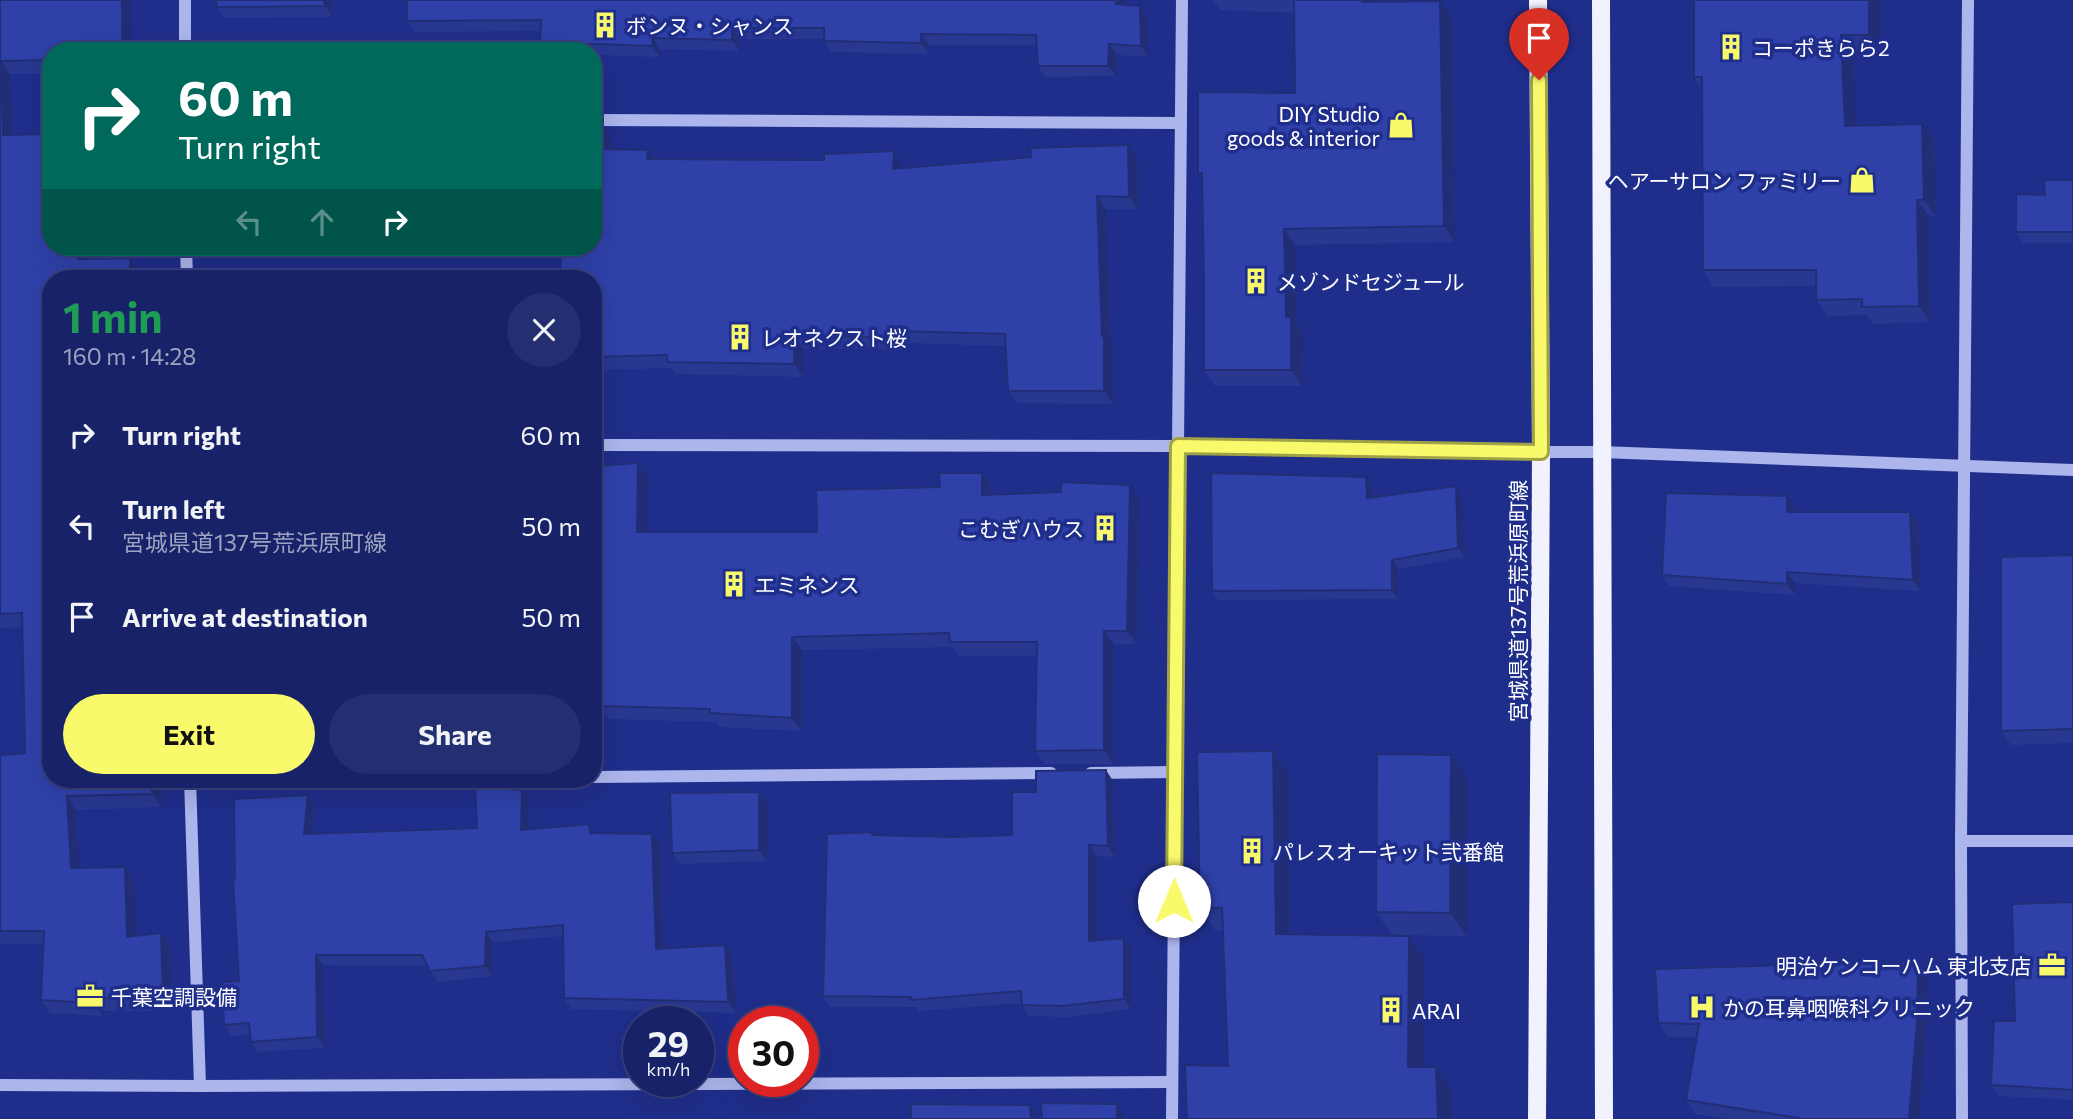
<!DOCTYPE html>
<html lang="en">
<head>
<meta charset="utf-8">
<style>
	body { margin:0; font-family:Commissioner,"Noto Sans JP",sans-serif; background:#242f71; color:#f1f3f6; height:100vh; display:flex; flex-direction:column; font-size:26px; white-space:nowrap }
	* { box-sizing:border-box; margin:0 }
	p { font-size:23px; color:#9ea4c0 }
	.icon { flex:none; width:38px; height:38px; fill:none; stroke:currentColor; stroke-width:2; stroke-linecap:round; stroke-linejoin:round }
	.map { position:relative; flex:1; overflow:hidden }
	.side { position:absolute; left:42px; top:270px; width:560px; height:518px; display:flex; flex-direction:column; background:#172268; border-radius:28px; box-shadow:0 7px 28px #0002,0 0 0 2px #363f7c }
	.side>* { flex:none }
	.banner { position:absolute; left:42px; top:42px; width:560px; height:214px; border-radius:28px; box-shadow:0 7px 28px #0002,0 0 0 2px #363f7c; background:#00695c; color:#fff; overflow:hidden }
	.speed { position:absolute; left:623px; top:1006px; display:flex; gap:14px; font-size:35px; font-weight:700; text-align:center }
	.speed>* { display:grid; place-content:center; width:91px; height:91px; border-radius:50%; background:#172268; box-shadow:0 7px 28px #0002,0 0 0 2px #363f7c; line-height:1 }
	.speed small { font-size:18px; font-weight:400 }
	.speed .limit { border:10px solid #d22; background:#fff; color:#111 }
	.pin { position:absolute; display:grid; place-items:center; width:60px; height:60px; color:#fff; margin:-72px -30px; border-radius:50% 50% 50% 0; rotate:-45deg; box-shadow:0 0 7px #0007 }
	.pin .icon { rotate:45deg }
	.me { position:absolute; width:77px; margin:-38px; rotate:0deg; stroke-linejoin:round; filter:drop-shadow(0 0 5px #0008) }
	.turn { display:flex; align-items:center; gap:24px; height:147px; padding:0 21px; font-size:32px }
	.turn .icon { width:91px; height:91px; stroke-width:2.5 }
	.turn b { display:block; font-size:49px; line-height:60px }
	.lanes { display:flex; align-items:center; height:66px; padding:0 21px; background:#0003; justify-content:center; gap:35px; direction:ltr }
	.lanes .off { opacity:.35 }
	.round { display:grid; place-items:center; flex:none; width:74px; height:74px; border-radius:37px; background:#242f71 }
	.summary { display:flex; align-items:center; justify-content:space-between; height:119px; padding:0 21px }
	h1 { font-size:42px; font-weight:700; line-height:52px; color:#1e9e55 }
	.action { display:flex; gap:14px; margin-top:auto; padding:14px 21px }
	.action a { flex:1; height:80px; border-radius:42px; background:#f8fa6c; color:#111; font-size:28px; font-weight:700; line-height:80px; text-align:center }
	.action a+a { background:#242f71; color:#f1f3f6 }
	ul { padding:0; list-style:none }
	li { display:flex; align-items:center; gap:21px; height:91px; padding:0 21px }
	li div { flex:1 }
	li b { display:block; font-size:26px }
	li em { font-style:normal }
	.map>svg:first-child { display:block }
</style>
</head>
<body>
<div class="map">
<svg width="2073" height="1119" viewBox="0 0 2073 1119">
	<rect width="100%" height="100%" fill="#1f2e8b"/>
	<g fill="none" stroke-linecap="round" stroke-linejoin="round">
		<!-- minor -->
		<g stroke="#acb5ec" stroke-width="12">
			<polyline points="185,51 185,0"/>
			<polyline points="593,120 1181,123"/>
			<polyline points="186,247 187,278"/>
			<polyline points="593,445 1178,446 1482,452 1601,452 2073,470"/>
			<polyline points="1091,773 1175,772"/>
			<polyline points="593,777 1051,773"/>
			<polyline points="190,779 200,1086"/>
			<polyline points="190,780 337,779"/>
			<polyline points="1961,841 2073,841"/>
			<polyline points="0,1085 200,1086 1172,1082"/>
			<polyline points="1172,1119 1182,0"/>
			<polyline points="1962,1119 1961,841 1968,0"/>
		</g>
		<!-- major -->
		<g stroke="#f1f2fe" stroke-width="18">
			<polyline points="1601,0 1604,1119"/>
			<polyline points="1537,1119 1541,452 1538,0"/>
		</g>
	</g>
	<!-- wall -->
	<g fill="#283891">
		<polygon points="0,0 131,0 131,51 51,51 51,74 10,74 12,135 51,247 89,247 88,259 130,258 139,272 51,278 51,779 161,779 162,807 76,810 79,868 125,867 134,880 136,936 161,933 170,946 172,1011 103,1011 103,1016 50,1013 41,1000 43,944 0,944 0,755 25,753 22,627 0,628"/>
		<polygon points="216,0 331,0 332,17 224,18 217,7"/>
		<polygon points="1124,0 1124,5 1147,16 1148,57 1117,55 1116,76 1045,77 1038,66 1036,45 929,45 929,54 832,52 824,41 824,39 740,39 739,51 660,49 660,57 593,55 593,51 546,51 540,42 540,31 414,32 407,21"/>
		<polygon points="1213,0 1374,0 1374,2 1452,18 1455,242 1295,245 1297,326 1303,334 1302,386 1215,386 1204,370 1204,281 1202,178 1198,173 1295,93 1294,13 1220,10"/>
		<polygon points="1881,0 1880,51 1853,51 1855,126 1922,124 1934,140 1936,216 1929,216 1930,322 1873,324 1867,315 1827,316 1816,300 1816,286 1714,287 1703,270 1702,89 1694,77"/>
		<polygon points="603,124 611,137 612,149 654,159 902,164 902,168 1031,157 1128,145 1137,158 1138,209 1106,209 1111,346 1113,349 1113,404 1017,403 1008,391 1006,346 907,343 907,349 803,349 803,377 676,374 672,368 593,370 593,278"/>
		<polygon points="2073,180 2073,243 2023,243 2016,232"/>
		<polygon points="638,463 648,476 646,532 817,532 991,487 991,494 1139,499 1137,644 1114,645 1113,764 1044,764 1035,751 1037,656 959,656 953,647 802,650 802,731 719,727 716,722 609,719 600,706 602,633 593,633 593,466"/>
		<polygon points="1366,477 1373,486 1373,497 1462,496 1465,557 1398,569 1398,599 1218,600 1212,591"/>
		<polygon points="1787,496 1794,506 1794,512 1910,512 1918,523 1920,591 1795,583 1795,595 1669,586 1662,575"/>
		<polygon points="2073,555 2073,743 2011,745 2001,731"/>
		<polygon points="1451,755 1467,778 1467,936 1392,935 1376,912"/>
		<polygon points="1288,773 1291,934 1424,958 1424,1067 1451,1089 1228,1066 1223,930 1215,930 1200,908"/>
		<polygon points="1113,781 1115,857 1096,856 1096,940 1132,949 1131,1009 1069,1017 1029,1016 1022,1005 1022,1003 919,1011 916,1007 830,1007 823,996 874,835 955,837 1012,835 1036,792"/>
		<polygon points="522,790 529,800 529,829 596,833 660,844 664,948 732,956 736,1013 571,1009 564,998 563,936 493,942 492,976 438,982 427,966 323,965 325,1048 258,1052 251,1042 250,1034 232,1036 224,1025 239,981 235,878 308,795 315,806 313,833 477,828"/>
		<polygon points="759,792 767,803 767,861 680,864 672,853"/>
		<polygon points="2073,902 2073,1100 1999,1096 1991,1085 2015,1021"/>
		<polygon points="1928,975 1926,1036 1919,1119 1730,1119 1695,1114 1686,1100 1696,1037 1668,1037 1658,1023"/>
	</g>
	<!-- shaded-wall -->
	<g fill="#212e76">
		<rect x="122" y="0" width="9" height="51"/>
		<polygon points="324,0 331,0 332,17 325,6"/>
		<polygon points="1116,0 1124,0 1124,15 1116,4"/>
		<polygon points="1362,0 1374,0 1374,19 1362,2"/>
		<polygon points="1869,0 1881,0 1880,51 1869,35"/>
		<polygon points="1440,1 1452,18 1455,242 1444,226"/>
		<polygon points="1140,6 1147,16 1148,57 1141,46"/>
		<polygon points="732,28 740,39 739,51 732,40"/>
		<polygon points="921,34 929,45 929,54 921,43"/>
		<polygon points="1841,35 1853,51 1856,142 1845,126"/>
		<polygon points="653,38 660,49 660,57 652,46"/>
		<polygon points="1109,44 1117,55 1116,76 1108,66"/>
		<polygon points="1,61 10,74 13,148 3,135"/>
		<polygon points="603,124 611,137 612,162 603,149"/>
		<polygon points="1922,124 1934,140 1936,216 1924,200"/>
		<polygon points="1128,145 1137,158 1138,209 1129,197"/>
		<polygon points="648,150 656,163 647,159"/>
		<polygon points="894,151 902,164 902,181 893,169"/>
		<polygon points="1097,196 1106,209 1111,346 1113,349 1113,404 1104,391"/>
		<polygon points="1917,200 1929,216 1930,322 1919,306"/>
		<polygon points="1284,229 1295,245 1297,326 1303,334 1302,386 1291,370 1286,317"/>
		<polygon points="79,247 89,247 87,272 78,259"/>
		<polygon points="130,258 139,272 139,278 130,278"/>
		<polygon points="898,331 907,343 907,349 898,337"/>
		<polygon points="794,336 803,349 803,377 794,364"/>
		<polygon points="638,463 648,476 646,545 637,532"/>
		<polygon points="982,473 991,487 991,508 982,495"/>
		<polygon points="1366,477 1373,486 1373,507 1367,498"/>
		<polygon points="1130,485 1139,499 1137,644 1127,631"/>
		<polygon points="1456,486 1462,496 1465,557 1458,548"/>
		<polygon points="1787,496 1794,506 1794,523 1787,512"/>
		<polygon points="1910,512 1918,523 1920,591 1913,580"/>
		<polygon points="1392,560 1398,569 1398,599 1392,590"/>
		<polygon points="1787,572 1795,583 1795,595 1787,584"/>
		<polygon points="1104,631 1114,645 1113,764 1104,750"/>
		<polygon points="792,637 802,650 802,731 792,718"/>
		<polygon points="1273,751 1288,773 1291,956 1276,934"/>
		<polygon points="1451,755 1467,778 1467,936 1450,913"/>
		<polygon points="1106,770 1113,781 1115,857 1108,846"/>
		<polygon points="152,779 161,779 162,807 152,794"/>
		<polygon points="522,790 529,800 529,840 521,830"/>
		<polygon points="759,792 767,803 767,861 759,850"/>
		<polygon points="308,795 315,806 312,844 304,834"/>
		<polygon points="67,796 76,810 80,881 71,868"/>
		<polygon points="589,824 597,834 590,833"/>
		<polygon points="652,834 660,844 664,959 656,949"/>
		<polygon points="1089,845 1096,856 1096,952 1089,941"/>
		<polygon points="125,867 134,880 137,950 127,937"/>
		<polygon points="486,932 493,942 492,976 485,966"/>
		<polygon points="161,933 170,946 172,1011 163,998"/>
		<polygon points="1409,936 1424,958 1424,1088 1408,1067"/>
		<polygon points="1124,938 1132,949 1131,1009 1124,999"/>
		<polygon points="725,945 732,956 736,1013 728,1002"/>
		<polygon points="316,955 323,965 325,1048 317,1037"/>
		<polygon points="1918,961 1928,975 1926,1036 1919,1119 1909,1119"/>
		<polygon points="94,998 103,1011 103,1016 93,1003"/>
		<polygon points="1436,1067 1451,1089 1452,1119 1438,1119"/>
		<polygon points="1117,1104 1125,1115 1125,1119 1117,1119"/>
		<polygon points="1030,1105 1038,1115 1038,1119 1031,1119"/>
	</g>
	<!-- building -->
	<g fill="#2f41a9" stroke="#212e76" stroke-width="2">
		<polygon points="0,0 122,0 122,51 51,51 51,60 1,61 3,135 51,134 51,247 79,247 78,259 130,258 130,278 51,278 51,779 152,779 152,794 67,796 71,868 125,867 127,937 161,933 163,998 94,998 93,1003 41,1000 44,931 0,931 0,755 25,753 22,613 0,614"/>
		<polygon points="216,0 324,0 325,6 217,7"/>
		<polygon points="407,0 1116,0 1116,4 1140,6 1141,46 1109,44 1108,66 1038,66 1036,35 921,34 921,43 824,41 824,28 732,28 732,40 653,38 652,46 540,42 541,20 407,21"/>
		<polygon points="1294,0 1362,0 1362,2 1440,1 1444,226 1284,229 1286,317 1291,317 1291,370 1204,370 1204,281 1202,173 1198,173 1198,92 1295,93"/>
		<polygon points="1694,0 1869,0 1869,35 1841,35 1845,126 1922,124 1924,200 1917,200 1919,306 1862,307 1862,299 1816,300 1816,270 1703,270 1702,77 1694,77"/>
		<polygon points="593,124 603,124 603,149 648,150 647,159 824,160 824,154 894,151 893,169 1031,157 1030,148 1128,145 1129,197 1097,196 1102,336 1104,336 1104,391 1008,391 1005,334 898,331 898,337 794,336 794,364 667,362 667,355 593,357 593,278 560,278 561,247 593,247"/>
		<polygon points="2044,180 2073,180 2073,232 2016,232 2016,194 2045,195"/>
		<polygon points="638,463 637,532 817,532 816,490 940,487 939,473 982,473 982,495 1061,492 1061,482 1130,485 1127,631 1104,631 1104,750 1035,751 1037,642 950,642 949,633 792,637 792,718 710,713 710,709 600,706 602,619 593,619 593,466"/>
		<polygon points="1211,473 1366,477 1367,498 1456,486 1458,548 1392,560 1392,590 1212,591"/>
		<polygon points="1666,493 1787,496 1787,512 1910,512 1913,580 1787,572 1787,584 1662,575"/>
		<polygon points="2073,555 2073,729 2001,731 2001,557"/>
		<polygon points="1273,751 1276,934 1409,936 1408,1067 1436,1067 1438,1119 1187,1119 1185,1065 1228,1066 1222,908 1200,908 1197,752"/>
		<polygon points="1377,754 1451,755 1450,913 1376,912"/>
		<polygon points="1106,770 1108,846 1089,845 1089,941 1124,938 1124,999 1062,1006 1022,1005 1021,991 911,1000 911,997 823,996 827,834 872,832 872,835 955,837 1012,835 1012,792 1036,792 1036,771"/>
		<polygon points="475,787 522,790 521,830 589,824 590,833 652,834 656,949 725,945 728,1002 564,998 563,925 486,932 485,966 430,971 422,955 316,955 317,1037 251,1042 249,1023 224,1025 222,982 239,981 233,878 235,878 234,799 308,795 304,834 477,828"/>
		<polygon points="759,792 759,850 672,853 670,793"/>
		<polygon points="2073,902 2073,1090 1991,1085 1994,1021 2015,1021 2012,904"/>
		<polygon points="1918,961 1917,1022 1909,1119 1804,1119 1686,1100 1699,1024 1658,1023 1655,969"/>
		<polygon points="1041,1103 1117,1104 1117,1119 1042,1119"/>
		<polygon points="911,1104 1030,1105 1031,1119 911,1119"/>
	</g>
	<g fill="none" stroke-linecap="round" stroke-linejoin="round">
		<!-- route casing -->
		<g stroke="#a1a246" stroke-width="18">
			<polyline id="route" points="1174,901 1178,446 1541,452 1539,80"/>
		</g>
		<!-- route -->
		<use href="#route" stroke="#f8fa6c" stroke-width="12"/>
	</g>
	<!-- icons -->
	<defs>
		<g id="building-bare" transform="scale(2.1)"><path d="M-4-6H4V6H1V3H-1V6H-4ZM-2.5-4.3h1.7v1.8h-1.7ZM.8-4.3h1.7v1.8H.8ZM-2.5-1h1.7V.8h-1.7ZM.8-1h1.7V.8H.8Z" fill="#f8fa6c" stroke="#1f2e8b" stroke-width="2.5" paint-order="stroke"/></g>
		<g id="shop-bare" transform="scale(2.1)"><path d="M-5-2.5h2.3a2.7 3.5 0 0 1 5.4 0H5L5.5 6h-11ZM-1.5-2.5h3a1.5 2.3 0 0 0-3 0Z" fill="#f8fa6c" stroke="#1f2e8b" stroke-width="2.5" paint-order="stroke"/></g>
		<g id="office-bare" transform="scale(2.1)"><path d="M-6-3h4V-5.5h4V-3h4V5H-6ZM-1-4.5V-3h2v-1.5ZM-6 0V1H6V0Z" fill="#f8fa6c" stroke="#1f2e8b" stroke-width="2.5" paint-order="stroke"/></g>
		<g id="hospital-bare" transform="scale(2.1)"><path d="M-5-5h3v3.5h4V-5h3V5h-3V1.5h-4V5h-3Z" fill="#f8fa6c" stroke="#1f2e8b" stroke-width="2.5" paint-order="stroke"/></g>
	</defs>
	<g fill-rule="evenodd">
		<use href="#building-bare" x="605" y="25"/>
		<use href="#building-bare" x="1731" y="47"/>
		<use href="#shop-bare" x="1401" y="125"/>
		<use href="#shop-bare" x="1862" y="180"/>
		<use href="#building-bare" x="1256" y="281"/>
		<use href="#building-bare" x="740" y="337"/>
		<use href="#building-bare" x="1105" y="528"/>
		<use href="#building-bare" x="734" y="584"/>
		<use href="#building-bare" x="1252" y="851"/>
		<use href="#office-bare" x="2052" y="965"/>
		<use href="#office-bare" x="90" y="996"/>
		<use href="#hospital-bare" x="1702" y="1007"/>
		<use href="#building-bare" x="1391" y="1010"/>
	</g>
	<g text-anchor="middle" dominant-baseline="central" stroke-width="7" stroke-linejoin="round" paint-order="stroke">
		<!-- poi labels -->
		<g font-size="21" fill="#fff" stroke="#1f2e8b" text-anchor="start">
			<text x="626" y="25">ボンヌ・シャンス</text>
			<text x="1752" y="47">コーポきらら2</text>
			<text x="1380" y="113" text-anchor="end">DIY Studio<tspan x="1380" dy="24">goods &amp; interior</tspan></text>
			<text x="1841" y="180" text-anchor="end">ヘアーサロン ファミリー</text>
			<text x="1277" y="281">メゾンドセジュール</text>
			<text x="761" y="337">レオネクスト桜</text>
			<text x="1084" y="528" text-anchor="end">こむぎハウス</text>
			<text x="755" y="584">エミネンス</text>
			<text x="1273" y="851">パレスオーキット弐番館</text>
			<text x="2031" y="965" text-anchor="end">明治ケンコーハム 東北支店</text>
			<text x="111" y="996">千葉空調設備</text>
			<text x="1723" y="1007">かの耳鼻咽喉科クリニック</text>
			<text x="1412" y="1010">ARAI</text>
		</g>
		<!-- street labels -->
		<g font-size="21" fill="#fff" stroke="#1f2e8b">
			<text transform="translate(1517 601) rotate(-90)">宮城県道137号荒浜原町線</text>
		</g>
	</g>
</svg>
<div class="speed"><div>29<small>km/h</small></div><div class="limit">30</div></div>
<div class="pin" style="left:1539px;top:80px;background:#d93025"><svg class="icon" aria-label="arrive" viewBox="0 0 24 24"><path d="M6 21V4h12l-3 4 3 4H6"/></svg></div>
<svg class="me" style="left:1174px;top:901px" viewBox="-20 -20 40 40"><circle r="19" fill="#fff"/><path d="M0-13L10 11 0 6-10 11z" fill="#f8fa6c"/></svg>
<div class="banner">
<div class="turn"><svg class="icon" aria-label="right" viewBox="0 0 24 24"><path d="M7 20v-9h11M14 6l5 5-5 5"/></svg><div><b>60 m</b>Turn right</div></div>
<div class="lanes"><svg class="icon off" aria-label="left" viewBox="0 0 24 24"><path d="M17 20v-9H6M10 6l-5 5 5 5"/></svg><svg class="icon off" aria-label="ahead" viewBox="0 0 24 24"><path d="M12 20V5M6 11l6-6 6 6"/></svg><svg class="icon" aria-label="right" viewBox="0 0 24 24"><path d="M7 20v-9h11M14 6l5 5-5 5"/></svg></div>
</div>
<section class="side">
<div class="summary"><div><h1>1 min</h1><p>160 m · 14:28</p></div><a class="round"><svg class="icon" aria-label="close" viewBox="0 0 24 24"><path d="M6 6l12 12M18 6L6 18"/></svg></a></div>
<ul>
<li><svg class="icon" aria-label="right" viewBox="0 0 24 24"><path d="M7 20v-9h11M14 6l5 5-5 5"/></svg><div><b>Turn right</b></div><em>60 m</em></li>
<li><svg class="icon" aria-label="left" viewBox="0 0 24 24"><path d="M17 20v-9H6M10 6l-5 5 5 5"/></svg><div><b>Turn left</b><p>宮城県道137号荒浜原町線</p></div><em>50 m</em></li>
<li><svg class="icon" aria-label="arrive" viewBox="0 0 24 24"><path d="M6 21V4h12l-3 4 3 4H6"/></svg><div><b>Arrive at destination</b></div><em>50 m</em></li>
</ul>
<div class="action"><a>Exit</a><a>Share</a></div>
</section>
</div>
</body>
</html>
